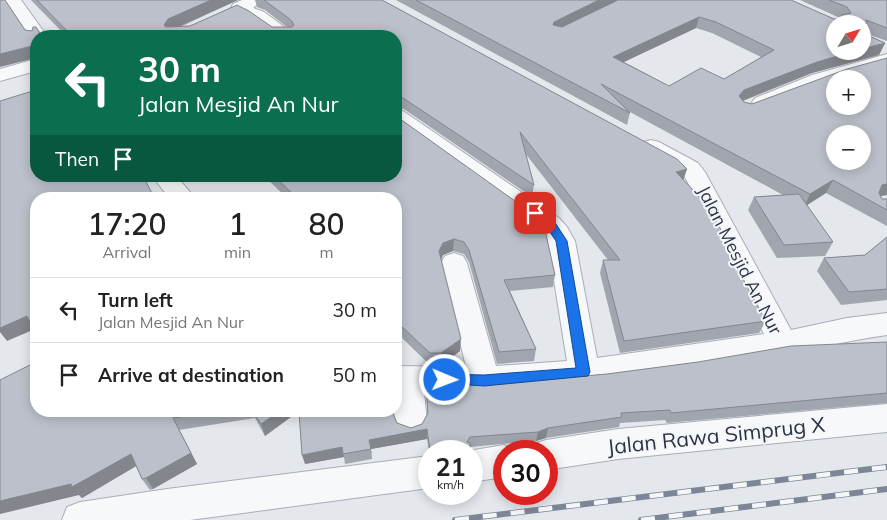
<!DOCTYPE html>
<html lang="en">
<head>
<meta charset="utf-8">
<style>
	body { margin:0; font-family:Mulish,sans-serif; background:#f6f6f6; color:#222; height:100vh; display:flex; flex-direction:column; font-size:19px; white-space:nowrap }
	* { box-sizing:border-box; margin:0 }
	p { font-size:16px; color:#767676 }
	.icon { flex:none; width:28px; height:28px; fill:none; stroke:currentColor; stroke-width:2; stroke-linecap:round; stroke-linejoin:round }
	.map { position:relative; flex:1; overflow:hidden }
	.side { position:absolute; left:30px; top:192px; width:372px; height:225px; display:flex; flex-direction:column; background:#fff; border-radius:20px; box-shadow:0 2px 12px #0003 }
	.side>* { flex:none }
	.top-card { position:absolute; left:30px; top:30px; width:372px; height:152px; border-radius:20px; box-shadow:0 2px 12px #0003; background:#0b6e4f; color:#fff; overflow:hidden }
	.needle { width:32px; rotate:52deg }
	.buttons { position:absolute; left:826px; top:15px; display:grid; gap:10px }
	.buttons a { display:grid; place-items:center; width:45px; height:45px; border-radius:50%; background:#fff; box-shadow:0 2px 12px #0003; font-size:25px }
	.speed { position:absolute; left:418px; top:440px; display:flex; gap:10px; font-size:25px; font-weight:700; text-align:center }
	.speed>* { display:grid; place-content:center; width:65px; height:65px; border-radius:50%; background:#fff; box-shadow:0 2px 12px #0003; line-height:1 }
	.speed small { font-size:12px; font-weight:400 }
	.speed .limit { border:8px solid #d22; background:#fff; color:#111 }
	.pin { position:absolute; display:grid; place-items:center; width:42px; height:42px; color:#fff; margin:-21px; border-radius:10px; box-shadow:0 2px 8px #0006 }
	.me { position:absolute; width:55px; margin:-28px; rotate:91deg; stroke-linejoin:round; filter:drop-shadow(0 0 4px #0008) }
	.turn { display:flex; align-items:center; gap:18px; height:105px; padding:0 25px; font-size:22px }
	.turn .icon { width:65px; height:65px; stroke-width:2.5 }
	.turn b { display:block; font-size:35px; line-height:42px }
	.then { display:flex; align-items:center; height:48px; padding:0 25px; background:#0003; gap:10px; font-size:19px }
	.eta { display:flex; justify-content:space-evenly; align-items:center; height:85px; text-align:center }
	.eta b { font-size:30px; font-weight:600; line-height:35px }
	ul { padding:0; list-style:none }
	li { display:flex; align-items:center; gap:15px; height:65px; padding:0 25px; border-top:1px solid #e0e0e0 }
	li div { flex:1 }
	li b { display:block; font-size:19px }
	li em { font-style:normal }
	.map>svg:first-child { display:block }
</style>
</head>
<body>
<div class="map">
<svg width="887" height="520" viewBox="0 0 887 520">
	<rect width="100%" height="100%" fill="#e4e7ec"/>
	<g fill="none" stroke-linecap="round" stroke-linejoin="round">
		<!-- street casing -->
		<g stroke="#a9aeb7" stroke-width="2">
			<g id="street">
				<polygon points="5,0 21,0 47,36 36,36 36,41 32,40"/>
				<polygon points="242,0 263,0 253,8 264,12 291,32 294,36 274,36 252,20 233,12 231,8 233,4"/>
				<polygon points="887,54 887,66 841,79 835,79 835,81 769,106 762,108 755,106 752,102 755,98 812,75"/>
				<polygon points="36,59 36,71 0,81 0,69"/>
				<path d="M396 109 403 111 559 218 567 227 575 241 597 358 764 334 686 179 682 173 643 152 640 147 643 142 651 140 659 142 698 163 705 172 791 330 847 318 887 313V335C851 340 818 348 782 355 664 377 544 394 424 392L427 422 422 432 411 436 400 432 395 422 394 411H396V366L466 367 441 263 445 256 454 253 463 256 467 263 496 366 567 361 547 237 541 230 396 125Z"/>
				<polygon points="152,176 176,176 196,199 170,199"/>
				<polygon points="887,404 887,432 618,459 546,470 546,451 531,451 534,444 546,440 618,429"/>
				<polygon points="504,445 516,451 504,451 504,477 471,482 471,451 468,451"/>
				<polygon points="429,456 429,488 190,520 62,520 67,507 80,502 167,489"/>
			</g>
		</g>
		<!-- street -->
		<use href="#street" fill="#f7f8fa" fill-rule="evenodd"/>
		<!-- rail casing -->
		<g stroke="#7d8696" stroke-width="6">
			<g id="rail">
				<polyline points="455,520 887,467"/>
				<polyline points="641,520 887,489"/>
			</g>
		</g>
		<!-- rail -->
		<use href="#rail" stroke="#f4f6f9" stroke-width="4.5" stroke-dasharray="14" stroke-linecap="butt"/>
	</g>
	<!-- wall -->
	<g fill="#a1a5ae" fill-rule="evenodd">
		<polygon points="31,0 238,0 180,27 287,27 265,10 257,7 255,0 382,0 687,169 683,179 734,255 732,259 766,321 759,333 620,353 600,273 603,260 608,260 525,153 534,185 532,197 404,109 396,108 396,36 66,36"/>
		<path d="M396 0H791L834 19H840V18L800 0H887V41L867 34V35L885 43 879 55 812 73 743 101 744 102 752 104 887 58V195L881 196 882 199H887V226L826 193 807 205 833 242 825 256 777 258 748 210 754 197 783 195 630 112 627 125ZM696 28 712 33 761 57 724 79 669 86 624 62Z"/>
		<polygon points="264,176 396,176 555,275 553,287 510,291 536,349 534,361 497,364 469,262 464,254 453,251 443,255 441,260 460,351 441,365 430,365 401,337 396,341 396,199 288,199"/>
		<polygon points="887,237 887,300 841,305 817,271 824,258 865,255"/>
		<polygon points="887,342 887,403 667,423 665,420 620,423 619,427 546,438 536,441 470,447 470,451 429,451 427,439 371,449 372,459 345,464 344,457 305,464 392,413 397,423 411,428 422,424 428,414 426,388 461,386 461,384 515,382 607,374"/>
		<polygon points="36,411 299,411 265,436 255,418 179,430 197,464 153,489 150,490 142,479 136,466 82,498 79,495"/>
	</g>
	<!-- shaded-wall -->
	<g fill="#83868d">
		<polygon points="211,0 238,0 171,30 164,25 168,19"/>
		<polygon points="599,0 620,0 551,36 554,22"/>
		<polygon points="699,17 696,28 611,68 613,57"/>
		<polygon points="74,32 76,36 71,36 70,34"/>
		<polygon points="885,43 879,55 812,73 739,102 739,96 744,90 817,62 855,51 862,51 862,49"/>
		<polygon points="36,45 36,58 0,67 0,54"/>
		<polygon points="687,169 683,181 676,172"/>
		<polygon points="833,180 826,193 804,207 810,194"/>
		<polygon points="887,184 887,195 874,197 882,185"/>
		<polygon points="454,239 453,251 443,255 439,263 439,251 443,243"/>
		<polygon points="27,316 35,329 7,341 0,332 0,328"/>
		<polygon points="400,325 401,337 396,341 396,328"/>
		<polygon points="461,339 460,351 441,365 441,353"/>
		<polygon points="280,411 299,411 265,436 261,424"/>
		<polygon points="173,418 197,464 153,489 146,478"/>
		<polygon points="548,428 546,438 536,441 538,432"/>
		<polygon points="427,429 427,439 371,449 372,459 369,440"/>
		<polygon points="342,447 344,457 305,464 302,455"/>
		<polygon points="131,454 138,465 82,498 79,495 0,514 0,501"/>
	</g>
	<!-- building -->
	<g fill="#bbc0ca" stroke="#83868d" fill-rule="evenodd">
		<polygon points="0,0 5,0 25,30 32,31 33,27 36,27 42,36 36,36 36,45 0,54"/>
		<polygon points="37,0 211,0 168,19 164,25 166,27 190,26 237,5 249,11 272,27 292,27 294,25 291,20 264,0 382,0 677,159 687,169 676,172 709,207 734,255 730,255 766,321 624,341 603,260 620,260 520,132 534,185 403,98 396,96 396,36 77,36 74,32 70,34"/>
		<path d="M416 0H599L554 22 553 25 562 27 618 0H791L834 19H841L842 15 851 13 847 7 829 0H887V28L866 20 867 35 885 43 862 49V24H835V51H855L817 62 744 90 739 96 744 102 752 104 847 69 887 58V184L882 185 879 193 882 199H887V210L833 180 810 194 601 84 630 113ZM699 17 716 22 774 50 724 79 701 68 669 86 613 57ZM835 79H862V106H835ZM835 134H862V161H835Z"/>
		<polygon points="36,90 36,176 143,176 155,199 36,199 36,334 27,316 0,328 0,101"/>
		<polygon points="396,116 543,221 555,275 504,280 536,349 499,352 469,250 464,242 454,239 443,243 439,251 461,339 441,353 430,353 400,325 396,328 396,199 298,199 274,176 396,176"/>
		<polygon points="799,194 833,242 784,245 754,197"/>
		<polygon points="887,237 887,289 849,292 824,258 865,255"/>
		<polygon points="887,342 887,393 671,413 670,410 621,413 622,417 548,428 538,432 470,437 467,442 470,443 470,451 430,451 427,429 369,440 371,449 343,454 342,447 302,455 299,412 392,411 397,423 411,428 422,424 428,413 426,388 463,385 461,384 515,382 607,374 698,362 791,346"/>
		<polygon points="36,362 36,411 220,411 173,418 191,453 146,478 142,479 131,454 72,487 71,484 0,501 0,380"/>
		<polygon points="253,411 280,411 261,424"/>
	</g>
	<!-- route -->
	<polygon fill="#1a73e8" stroke="#114b97" points="535,209 554,221 567,241 590,372 588,376 484,386 441,383 439,380 441,376 445,374 484,375 576,368 556,241 546,226 531,215 529,213"/>
	<g text-anchor="middle" dominant-baseline="central" stroke-width="4" stroke-linejoin="round" paint-order="stroke">
		<!-- street labels -->
		<g font-size="18" fill="#2b3445" stroke="#f4f6f9">
			<text transform="translate(740 260) rotate(63)">Jalan Mesjid An Nur</text>
		</g>
		<!-- near-street labels -->
		<g font-size="21" fill="#2b3445" stroke="#f4f6f9">
			<text transform="translate(716 435) rotate(-6)">Jalan Rawa Simprug X</text>
		</g>
	</g>
</svg>
<div class="buttons">
<a><svg class="needle" viewBox="-14 -14 28 28"><path d="M0-13l5 13h-10z" fill="#e53935"/><path d="M0 13l5-13h-10z" fill="#767676"/></svg></a>
<a>+</a>
<a>−</a>
</div>
<div class="speed"><div>21<small>km/h</small></div><div class="limit">30</div></div>
<div class="pin" style="left:535px;top:213px;background:#d93025"><svg class="icon" aria-label="arrive" viewBox="0 0 24 24"><path d="M6 21V4h12l-3 4 3 4H6"/></svg></div>
<svg class="me" style="left:445px;top:380px" viewBox="-20 -20 40 40"><circle r="17" fill="#1a73e8" stroke="#fff" stroke-width="3"/><path d="M0-11L8 9 0 5-8 9z" fill="#fff"/></svg>
<div class="top-card">
<div class="turn"><svg class="icon" aria-label="left" viewBox="0 0 24 24"><path d="M17 20v-9H6M10 6l-5 5 5 5"/></svg><div><b>30 m</b>Jalan Mesjid An Nur</div></div>
<div class="then">Then<svg class="icon" aria-label="arrive" viewBox="0 0 24 24"><path d="M6 21V4h12l-3 4 3 4H6"/></svg></div>
</div>
<section class="side">
<div class="eta">
<div><b>17:20</b><p>Arrival</p></div>
<div><b>1</b><p>min</p></div>
<div><b>80</b><p>m</p></div>
</div>
<ul>
<li><svg class="icon" aria-label="left" viewBox="0 0 24 24"><path d="M17 20v-9H6M10 6l-5 5 5 5"/></svg><div><b>Turn left</b><p>Jalan Mesjid An Nur</p></div><em>30 m</em></li>
<li><svg class="icon" aria-label="arrive" viewBox="0 0 24 24"><path d="M6 21V4h12l-3 4 3 4H6"/></svg><div><b>Arrive at destination</b></div><em>50 m</em></li>
</ul>
</section>
</div>
</body>
</html>
